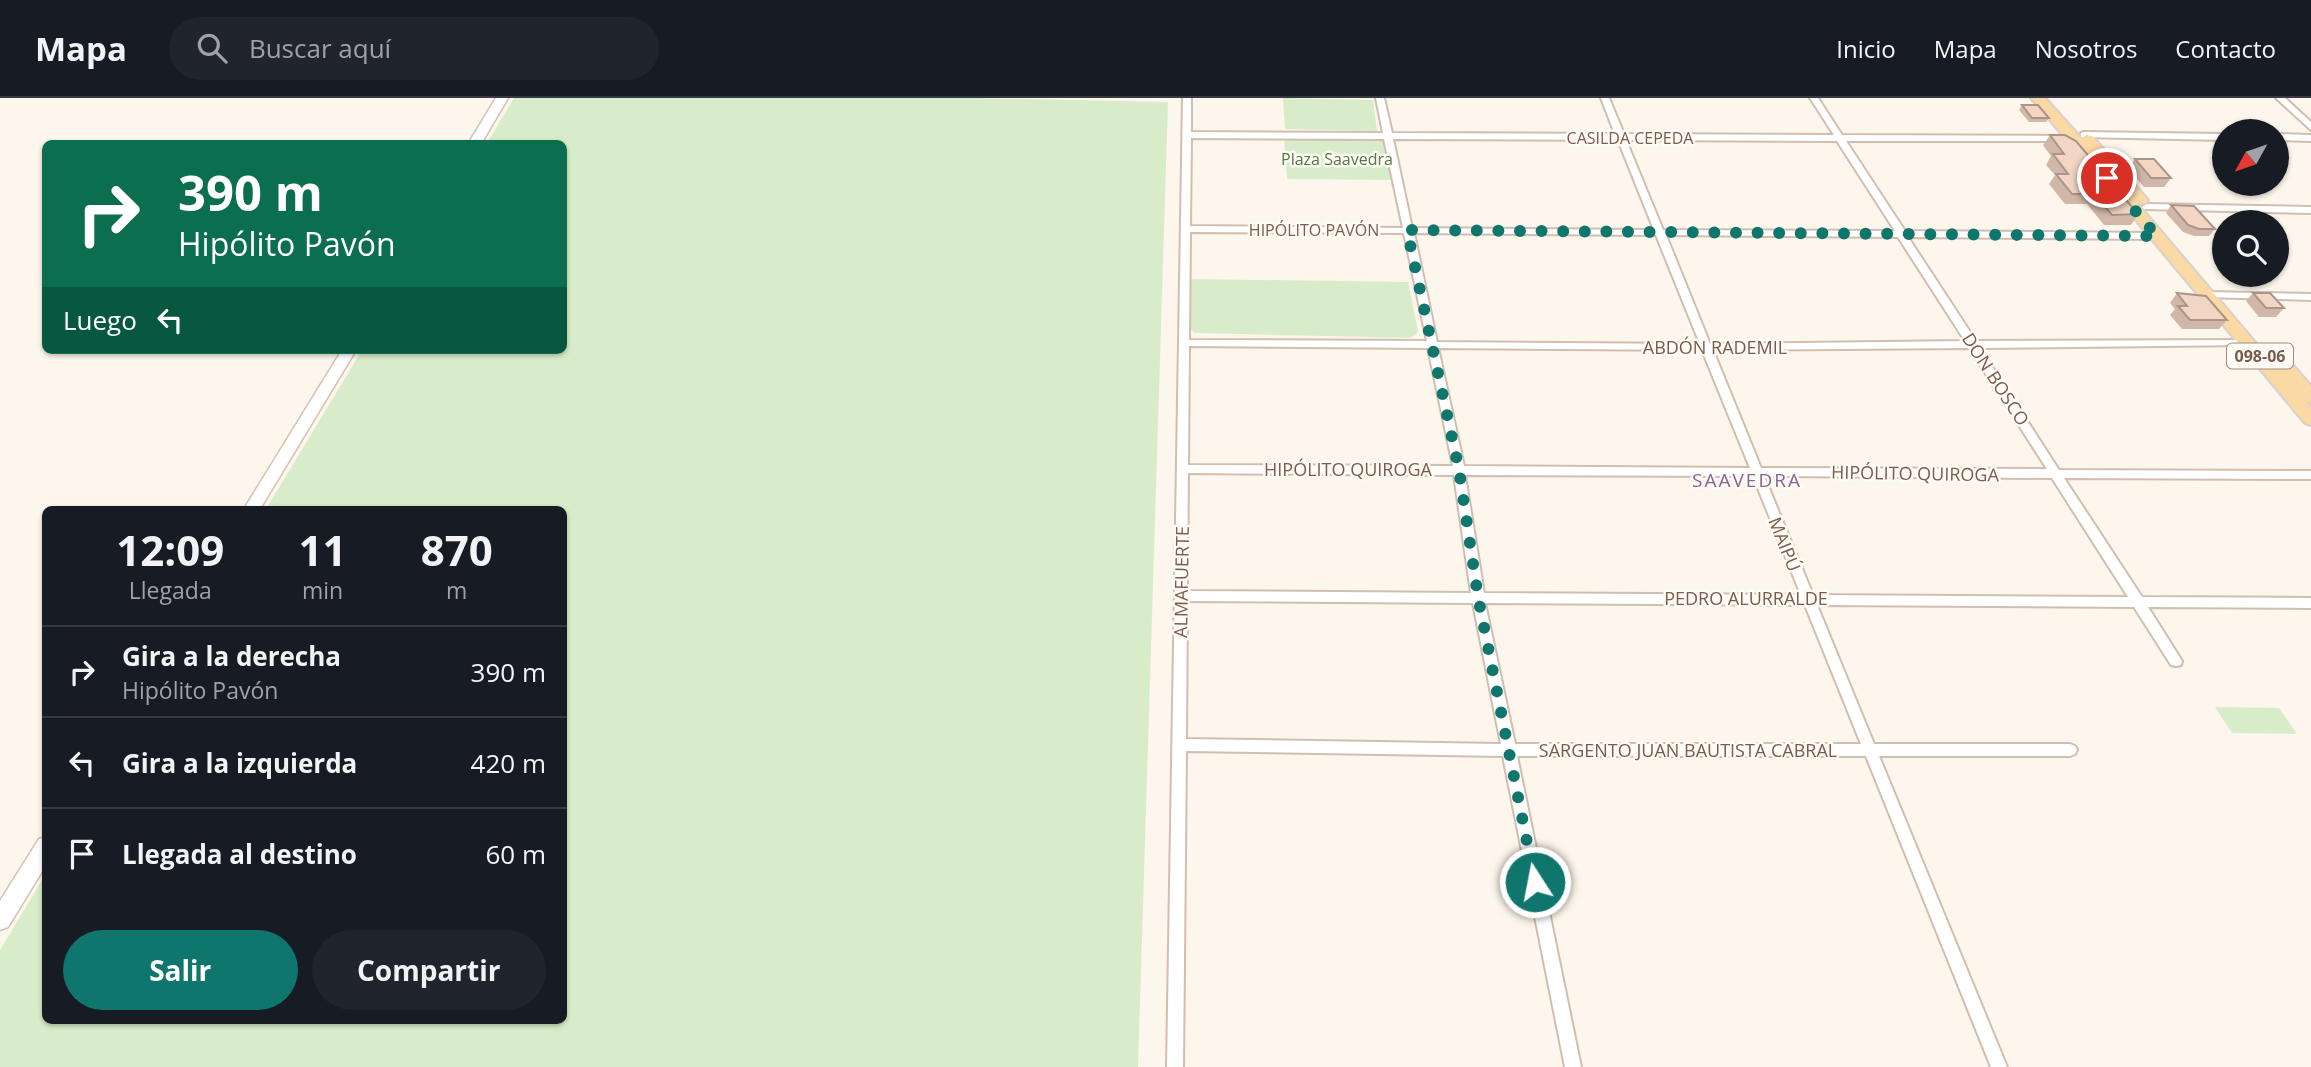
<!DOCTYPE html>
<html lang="es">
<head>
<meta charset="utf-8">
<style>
	body { margin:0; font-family:"Open Sans",sans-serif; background:#20242c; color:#f1f3f6; height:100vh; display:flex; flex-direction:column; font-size:26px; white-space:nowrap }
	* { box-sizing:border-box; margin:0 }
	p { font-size:23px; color:#9ea1a6 }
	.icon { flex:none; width:38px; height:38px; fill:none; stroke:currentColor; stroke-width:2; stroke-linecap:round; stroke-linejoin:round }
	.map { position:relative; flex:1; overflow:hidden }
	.side { position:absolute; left:42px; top:408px; width:525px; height:518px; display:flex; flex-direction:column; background:#171b24; border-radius:10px; box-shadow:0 2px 5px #0004 }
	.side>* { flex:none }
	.top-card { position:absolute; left:42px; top:42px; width:525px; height:214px; border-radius:10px; box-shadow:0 2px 5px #0004; background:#0b6e4f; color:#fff; overflow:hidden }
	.needle { width:46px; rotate:230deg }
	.controls { position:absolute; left:2212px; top:21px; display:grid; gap:14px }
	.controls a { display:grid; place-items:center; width:77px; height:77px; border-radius:50%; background:#171b24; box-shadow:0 2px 5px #0004; font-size:35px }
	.pin { position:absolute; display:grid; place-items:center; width:60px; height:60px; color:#fff; margin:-30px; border:4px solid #fff; border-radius:50%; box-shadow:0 2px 7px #0007 }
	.me { position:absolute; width:77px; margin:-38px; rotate:349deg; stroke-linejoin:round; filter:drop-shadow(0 0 5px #0008) }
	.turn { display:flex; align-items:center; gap:24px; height:147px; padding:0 21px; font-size:32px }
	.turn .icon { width:91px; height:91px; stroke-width:2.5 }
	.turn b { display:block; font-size:49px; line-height:60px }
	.then { display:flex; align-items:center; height:66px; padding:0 21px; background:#0003; gap:14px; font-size:26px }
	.eta { display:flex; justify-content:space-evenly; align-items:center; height:119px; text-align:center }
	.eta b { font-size:42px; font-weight:700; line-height:49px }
	.primary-button { display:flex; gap:14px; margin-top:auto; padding:14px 21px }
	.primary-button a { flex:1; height:80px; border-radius:42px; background:#0f766e; color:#fff; font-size:28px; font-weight:700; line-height:80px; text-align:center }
	.primary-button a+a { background:#20242c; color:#f1f3f6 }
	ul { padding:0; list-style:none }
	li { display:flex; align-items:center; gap:21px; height:91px; padding:0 21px; border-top:2px solid #363941 }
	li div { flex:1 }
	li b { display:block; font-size:26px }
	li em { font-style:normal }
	header { display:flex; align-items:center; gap:42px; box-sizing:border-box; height:98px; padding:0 35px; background:#171b24; border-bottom:2px solid #363941 }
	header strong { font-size:33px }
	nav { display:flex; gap:38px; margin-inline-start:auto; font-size:24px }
	.search { width:490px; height:63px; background:#20242c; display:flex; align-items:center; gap:18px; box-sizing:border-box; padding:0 24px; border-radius:38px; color:#9ea1a6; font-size:26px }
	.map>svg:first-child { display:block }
</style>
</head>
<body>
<header>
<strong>Mapa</strong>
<div class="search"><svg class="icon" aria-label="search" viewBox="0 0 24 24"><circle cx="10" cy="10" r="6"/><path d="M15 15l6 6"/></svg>Buscar aquí</div>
<nav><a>Inicio</a><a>Mapa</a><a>Nosotros</a><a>Contacto</a></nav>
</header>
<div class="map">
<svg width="2311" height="969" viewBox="0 0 2311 969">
	<rect width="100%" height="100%" fill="#fdf6ec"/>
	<!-- green -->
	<g fill="#d8ecc9">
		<polygon points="514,0 975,0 1168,4 1138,969 0,969 0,852 45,777 46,922 564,922 564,411 266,411 362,252 564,252 564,46 487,45"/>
		<polygon points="1283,0 1373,2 1377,33 1285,31"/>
		<polygon points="1284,40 1384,41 1391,82 1287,81"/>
		<polygon points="1189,181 1408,184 1418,233 1416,237 1409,240 1195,235 1189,230"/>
		<polygon points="2215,609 2279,610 2297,636 2232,635"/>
	</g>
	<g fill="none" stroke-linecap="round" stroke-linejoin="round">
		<!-- street casing -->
		<g stroke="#d1beb0" stroke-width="4">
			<g id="street">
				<path d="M1183 0H1191V34L1383 35 1376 0H1384L1392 35 1615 36 1601 0H1609L1624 36 1834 37 1810 0H1818L1842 37 2064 38 2067 39V43H1846L1905 133 2157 135 2162 138 2157 141 1908 139 1976 243 2252 242V246L2248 247 1980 250 2059 372 2311 373V381L2064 380 2142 499 2311 500V510L2148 509 2182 563 2181 567 2176 568 2171 567 2134 509 1817 507 1874 646H2070L2075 648 2077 652 2075 656 2070 658H1879L2007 969H1991L1866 658H1517L1581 969H1565L1503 658 1186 653 1183 969H1167ZM1191 40 1384 41 1403 130 1190 128ZM1393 41 1618 42 1654 132 1412 130ZM1626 42 1837 43 1895 133 1663 132ZM1190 134 1404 135 1427 243 1189 242ZM1414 135 1656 137 1700 246 1437 244ZM1666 137 1898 139 1965 243 1710 246ZM1189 248 1428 250 1453 368 1188 367ZM1438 250 1702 252 1750 370 1464 368ZM1969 250 2047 371 1761 370 1713 252ZM1188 375 1454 377 1471 495 1187 493ZM1465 377 1753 378 1801 497 1484 495ZM1764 378 2052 380 2128 499 1813 497ZM1187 503 1473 505 1501 646 1186 641ZM1485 505 1805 507 1861 646H1515Z"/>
				<polygon points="2276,0 2285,0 2311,24 2311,32"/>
				<polygon points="2084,34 2224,36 2224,42 2081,39 2081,35"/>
				<polygon points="2277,36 2311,37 2311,43 2277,42"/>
				<polygon points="2147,106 2311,109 2311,115 2144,111 2142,109"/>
				<polygon points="2207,194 2311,196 2311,202 2203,199 2203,195"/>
			</g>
		</g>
		<!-- secondary casing -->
		<g stroke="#d6c0b0" stroke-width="3">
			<g id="secondary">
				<polygon points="496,0 508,0 481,46 468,46"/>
				<polygon points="342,252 356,252 260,411 244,411"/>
				<polygon points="46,739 46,767 8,829 0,832 0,803 39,741"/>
			</g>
		</g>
		<!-- primary casing -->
		<g stroke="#dad1cd" stroke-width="4">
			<polygon id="primary" points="2031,0 2045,0 2081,40 2087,37 2092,38 2148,102 2146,105 2137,105 2276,269 2278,264 2290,264 2311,288 2311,305 2306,303 2311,310 2311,327 2305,325 2115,97 2117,94 2126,94 2098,62 2091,65 2086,64"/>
		</g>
		<!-- street -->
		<use href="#street" fill="#fff" fill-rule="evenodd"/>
		<!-- secondary -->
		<use href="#secondary" fill="#fff" fill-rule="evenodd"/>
		<!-- primary -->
		<use href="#primary" fill="#fbd9a5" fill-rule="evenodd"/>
	</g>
	<!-- wall -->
	<g fill="#d1b7a8">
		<polygon points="2022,7 2049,20 2046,24 2029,24 2019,12"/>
		<polygon points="2050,37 2138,116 2131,127 2104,127 2087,106 2065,106 2049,86 2055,77 2046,67 2051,58 2043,47"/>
		<polygon points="2135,61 2171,80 2164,89 2144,89 2128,70"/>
		<polygon points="2171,107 2215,131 2209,138 2194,138 2183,134 2166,115"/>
		<polygon points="2177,195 2227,222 2219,231 2182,231 2170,217 2175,211 2170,205"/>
		<polygon points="2253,195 2284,210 2276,219 2259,219 2246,203"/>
	</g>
	<!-- building -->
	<g fill="#f3d5c3" stroke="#aa9588" stroke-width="2">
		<polygon points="2022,7 2038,7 2049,20 2032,20"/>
		<polygon points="2050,37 2065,37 2076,43 2138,116 2112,117 2094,96 2072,96 2056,76 2068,76 2053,56 2064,56"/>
		<polygon points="2135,61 2154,61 2171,80 2151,80"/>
		<polygon points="2171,107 2194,108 2215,131 2199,131 2188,127"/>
		<polygon points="2177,195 2206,198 2227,222 2190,222 2178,208 2187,208"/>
		<polygon points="2253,195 2270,195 2284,210 2266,210"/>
	</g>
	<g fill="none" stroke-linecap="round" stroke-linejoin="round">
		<!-- route -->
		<polyline stroke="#0f766e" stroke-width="12" stroke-dasharray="0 21.6" points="1535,784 1478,499 1459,372 1407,132 2157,138 2107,80"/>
	</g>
	<g text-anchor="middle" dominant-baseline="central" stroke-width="5" stroke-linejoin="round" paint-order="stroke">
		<!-- far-street labels -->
		<g font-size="16" fill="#7a5c4d" stroke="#fffaf3">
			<text x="1630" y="40">CASILDA CEPEDA</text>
			<text x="1314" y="132">HIPÓLITO PAVÓN</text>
		</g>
		<!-- far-park labels -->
		<g font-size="16" fill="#537a41" stroke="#fffaf3">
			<text x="1337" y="61">Plaza Saavedra</text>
		</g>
		<!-- shield labels -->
		<rect fill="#fffaf3" stroke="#a28b7f" stroke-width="2" x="2227" y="245.5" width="66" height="25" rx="5"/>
		<g font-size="16" font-weight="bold" fill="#7a5c4d">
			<text x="2260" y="258">098-06</text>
		</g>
		<!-- street labels -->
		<g font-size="18" fill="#7a5c4d" stroke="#fffaf3">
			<text x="1715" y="249">ABDÓN RADEMIL</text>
			<text transform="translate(1996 281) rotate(57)">DON BOSCO</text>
			<text x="1348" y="371">HIPÓLITO QUIROGA</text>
			<text transform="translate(1915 375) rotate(1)">HIPÓLITO QUIROGA</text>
			<text transform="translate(1785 446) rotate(68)">MAIPÚ</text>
			<text transform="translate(1181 484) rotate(-89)">ALMAFUERTE</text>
			<text x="1746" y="500">PEDRO ALURRALDE</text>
			<text x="1688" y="652">SARGENTO JUAN BAUTISTA CABRAL</text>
		</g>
		<!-- neighbourhood labels -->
		<g font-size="19" letter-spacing="2" fill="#846695" stroke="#fffaf3">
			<text x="1747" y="382">SAAVEDRA</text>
		</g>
	</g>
</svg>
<div class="controls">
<a><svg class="needle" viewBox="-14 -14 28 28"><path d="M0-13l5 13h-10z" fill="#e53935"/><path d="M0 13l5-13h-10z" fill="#9ea1a6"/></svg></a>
<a><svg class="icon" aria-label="search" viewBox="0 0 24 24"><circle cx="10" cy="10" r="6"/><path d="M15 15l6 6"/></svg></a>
</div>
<div class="pin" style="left:2107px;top:80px;background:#d93025"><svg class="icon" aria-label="arrive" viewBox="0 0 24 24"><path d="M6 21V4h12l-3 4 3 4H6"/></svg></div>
<svg class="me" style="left:1535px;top:784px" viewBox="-20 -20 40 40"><circle r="17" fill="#0f766e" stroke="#fff" stroke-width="3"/><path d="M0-11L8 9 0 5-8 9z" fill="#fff"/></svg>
<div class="top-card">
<div class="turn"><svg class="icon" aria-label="right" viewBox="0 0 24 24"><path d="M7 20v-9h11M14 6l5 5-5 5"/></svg><div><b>390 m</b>Hipólito Pavón</div></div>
<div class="then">Luego<svg class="icon" aria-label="left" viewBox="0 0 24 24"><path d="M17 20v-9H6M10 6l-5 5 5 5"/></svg></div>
</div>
<section class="side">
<div class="eta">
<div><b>12:09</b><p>Llegada</p></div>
<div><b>11</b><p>min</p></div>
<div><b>870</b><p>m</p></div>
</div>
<ul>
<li><svg class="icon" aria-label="right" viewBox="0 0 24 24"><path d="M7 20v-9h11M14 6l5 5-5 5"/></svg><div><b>Gira a la derecha</b><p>Hipólito Pavón</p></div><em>390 m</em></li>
<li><svg class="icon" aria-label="left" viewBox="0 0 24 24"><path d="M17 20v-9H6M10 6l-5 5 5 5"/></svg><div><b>Gira a la izquierda</b></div><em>420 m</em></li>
<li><svg class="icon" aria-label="arrive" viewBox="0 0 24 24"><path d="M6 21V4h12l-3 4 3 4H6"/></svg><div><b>Llegada al destino</b></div><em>60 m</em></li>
</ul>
<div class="primary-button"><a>Salir</a><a>Compartir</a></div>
</section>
</div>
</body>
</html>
